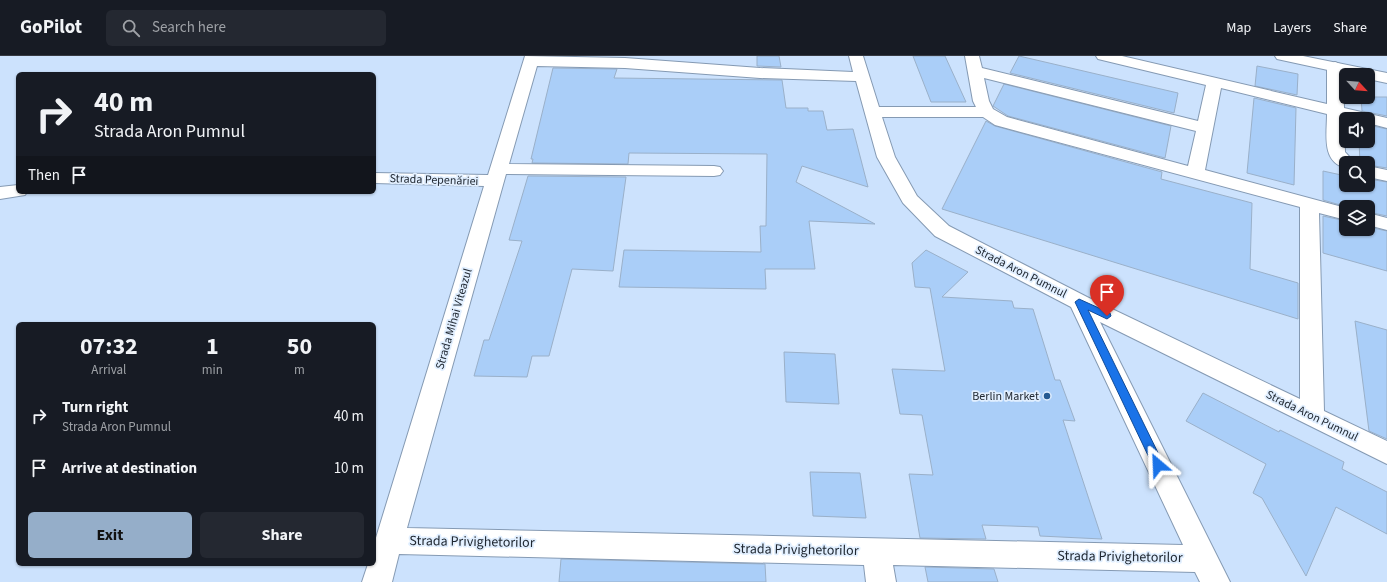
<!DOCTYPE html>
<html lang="en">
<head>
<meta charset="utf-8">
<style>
	body { margin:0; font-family:"Source Sans 3",sans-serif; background:#242831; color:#f1f3f6; height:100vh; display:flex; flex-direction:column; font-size:15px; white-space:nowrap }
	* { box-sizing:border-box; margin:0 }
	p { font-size:13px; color:#9ea1a6 }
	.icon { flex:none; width:22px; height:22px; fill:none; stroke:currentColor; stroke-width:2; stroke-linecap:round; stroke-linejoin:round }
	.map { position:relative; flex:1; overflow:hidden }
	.drawer { position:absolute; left:16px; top:266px; width:360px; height:244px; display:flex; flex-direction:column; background:#171b24; border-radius:6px; box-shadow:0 1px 3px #0004 }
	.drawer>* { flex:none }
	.guide { position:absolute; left:16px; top:16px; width:360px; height:122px; border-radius:6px; box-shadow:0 1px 3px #0004; background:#171b24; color:#f1f3f6; overflow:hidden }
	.needle { width:26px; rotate:116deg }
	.tools { position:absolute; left:1339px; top:12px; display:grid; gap:8px }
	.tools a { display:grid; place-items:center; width:36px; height:36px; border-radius:6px; background:#171b24; box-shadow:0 1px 3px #0004; font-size:20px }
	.pin { position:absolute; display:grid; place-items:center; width:34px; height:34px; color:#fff; margin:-41px -17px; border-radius:50% 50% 50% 0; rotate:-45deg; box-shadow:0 0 4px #0007 }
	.pin .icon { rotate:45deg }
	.me { position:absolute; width:44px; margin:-22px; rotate:334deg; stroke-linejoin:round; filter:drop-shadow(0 0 3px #0008) }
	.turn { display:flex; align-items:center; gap:14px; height:84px; padding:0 12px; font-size:18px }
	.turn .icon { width:52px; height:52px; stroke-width:2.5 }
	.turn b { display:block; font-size:28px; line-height:34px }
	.then { display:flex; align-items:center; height:38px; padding:0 12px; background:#0003; gap:8px; font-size:15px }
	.eta { display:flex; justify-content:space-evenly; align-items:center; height:68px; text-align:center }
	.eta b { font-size:24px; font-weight:700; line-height:28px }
	.primary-button { display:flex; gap:8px; margin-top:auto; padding:8px 12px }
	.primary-button a { flex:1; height:46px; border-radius:6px; background:#95aec9; color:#111; font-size:16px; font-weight:700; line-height:46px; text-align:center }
	.primary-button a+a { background:#242831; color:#f1f3f6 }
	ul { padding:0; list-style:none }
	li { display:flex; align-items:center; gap:12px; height:52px; padding:0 12px }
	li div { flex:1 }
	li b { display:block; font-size:15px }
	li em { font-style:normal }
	header { display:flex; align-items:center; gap:24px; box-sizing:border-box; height:56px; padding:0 20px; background:#171b24; border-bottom:1px solid #363941 }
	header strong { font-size:19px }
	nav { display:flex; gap:22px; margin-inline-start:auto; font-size:14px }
	.search { width:280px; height:36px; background:#242831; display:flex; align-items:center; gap:10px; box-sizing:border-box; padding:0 14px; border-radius:6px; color:#9ea1a6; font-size:15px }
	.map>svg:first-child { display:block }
</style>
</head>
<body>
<header>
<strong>GoPilot</strong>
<div class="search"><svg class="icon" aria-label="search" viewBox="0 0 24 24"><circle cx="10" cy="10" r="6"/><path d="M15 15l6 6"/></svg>Search here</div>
<nav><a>Map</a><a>Layers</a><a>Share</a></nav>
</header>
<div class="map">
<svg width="1387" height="526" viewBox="0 0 1387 526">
	<rect width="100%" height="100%" fill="#cce2fd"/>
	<!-- building -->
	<g fill="#aacef8" stroke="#9ab0c9">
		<polygon points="757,0 779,0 781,11 757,10"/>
		<polygon points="913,0 945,0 966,46 931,46"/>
		<polygon points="1019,0 1178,37 1174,57 1010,17"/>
		<polygon points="1257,10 1298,18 1297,39 1255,30"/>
		<polygon points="553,12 617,13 614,22 782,24 786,52 808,52 808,55 823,55 827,74 853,73 868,131 802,110 796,126 875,168 809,165 815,213 765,213 766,233 619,231 624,194 761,196 760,170 766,170 767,98 629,97 628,108 532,107 533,103 531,103"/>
		<polygon points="1004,28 1171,70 1165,102 1008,60 993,50"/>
		<polygon points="1361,41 1387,41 1387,60 1362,55"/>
		<polygon points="1254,42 1296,52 1294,129 1247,117"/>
		<polygon points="986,65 995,70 1162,116 1161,123 1252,147 1250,213 1298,227 1298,263 942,153"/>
		<polygon points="1368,69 1387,73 1387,112 1368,109 1368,107 1360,107 1359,85 1368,85"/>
		<polygon points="1323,115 1346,120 1346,129 1368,129 1368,123 1387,126 1387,160 1368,156 1368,151 1347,151 1323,144"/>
		<polygon points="528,120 626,121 613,215 572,213 549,300 532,300 527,321 474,320 484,284 489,284 522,185 509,184"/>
		<polygon points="1323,160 1346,165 1346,173 1368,173 1368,171 1387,175 1387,215 1323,197"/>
		<polygon points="926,194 968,216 942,241 1012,245 1014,252 1033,253 1055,324 1060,324 1075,365 1063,364 1102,483 1040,480 1038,471 982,469 986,483 920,482 909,418 933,419 922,359 900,358 892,313 945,315 930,232 915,231 912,207"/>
		<polygon points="1355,265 1387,274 1387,383 1369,375"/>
		<polygon points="784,296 835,298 839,348 786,346"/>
		<polygon points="1203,337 1279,376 1280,374 1344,406 1342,413 1387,436 1387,478 1336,451 1306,520 1262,442 1253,437 1266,408 1186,365"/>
		<polygon points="810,416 860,417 866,462 813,460"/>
		<polygon points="561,503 765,508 766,526 559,526"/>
		<polygon points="925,511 994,513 998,526 928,526"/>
	</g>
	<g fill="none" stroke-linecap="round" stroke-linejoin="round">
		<!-- minor casing -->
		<g stroke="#859ab3" stroke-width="2">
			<g id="minor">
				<path d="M525 0 625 2 760 12 853 16 849 0H863L879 51H976L973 45 965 0H979L982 12 1198 65 1206 29 1098 3 1096 0H1122L1327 48V11L1330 8 1335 6 1340 8 1343 11 1344 52 1387 62V72L1368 67V63L1344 62 1345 96 1355 107H1346V112C1321 106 1327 78 1327 58L1221 32 1205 114 1346 152V164L1319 157 1324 355 1387 385V408L1100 266 1230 526H1200L1195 516 893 509 896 526H866L864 509 399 498 392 526H362L368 508H374L375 485 484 130 374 127V117L488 119ZM537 10 625 12 760 22 856 25 877 101 903 147 935 180 1071 251 1183 489 407 472 506 118 714 120 720 119 723 115 720 111 714 110 509 108ZM984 22 1196 75 1188 110 1007 61 993 53 989 45ZM882 61H983L995 69 1300 151V343L1087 241 949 170 917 140 895 101Z"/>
				<polygon points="1368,110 1387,114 1387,125 1368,121"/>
				<polygon points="18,129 18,136 27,136 25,139 0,143 0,131"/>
				<polygon points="1368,157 1387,162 1387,174 1368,169"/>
			</g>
		</g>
		<!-- major casing -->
		<g stroke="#859ab3" stroke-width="2">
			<polygon id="major" points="1275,0 1303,0 1387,17 1387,27 1368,23 1368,19 1351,19 1277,3"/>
		</g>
		<!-- minor -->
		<use href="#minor" fill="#fff" fill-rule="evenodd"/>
		<!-- major -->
		<use href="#major" fill="#fff" fill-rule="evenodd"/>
	</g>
	<!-- route -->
	<polygon fill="#1a73e8" stroke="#114b97" points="1079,243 1110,257 1111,260 1107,263 1088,254 1164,409 1162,412 1158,414 1154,412 1075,246"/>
	<!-- markers -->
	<circle fill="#255a92" stroke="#e1efff" stroke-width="1.5" cx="1047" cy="340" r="4"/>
	<g text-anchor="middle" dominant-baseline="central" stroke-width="3.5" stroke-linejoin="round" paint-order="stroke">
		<!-- street labels -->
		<g font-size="12" fill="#202832" stroke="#e1efff">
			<text transform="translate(434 124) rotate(2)">Strada Pepenăriei</text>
			<text transform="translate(1021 216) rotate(27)">Strada Aron Pumnul</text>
			<text transform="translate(454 263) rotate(-74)">Strada Mihai Viteazul</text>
			<text transform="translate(1312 360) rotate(26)">Strada Aron Pumnul</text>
		</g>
		<!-- poi labels -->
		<g font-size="12" fill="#202832" stroke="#e1efff" text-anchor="end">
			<text x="1039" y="340">Berlin Market</text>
		</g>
		<!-- near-street labels -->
		<g font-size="14" fill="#202832" stroke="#e1efff">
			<text transform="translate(472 486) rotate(1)">Strada Privighetorilor</text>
			<text transform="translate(796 494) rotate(1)">Strada Privighetorilor</text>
			<text transform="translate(1120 501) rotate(1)">Strada Privighetorilor</text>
		</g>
	</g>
</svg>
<div class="tools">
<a><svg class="needle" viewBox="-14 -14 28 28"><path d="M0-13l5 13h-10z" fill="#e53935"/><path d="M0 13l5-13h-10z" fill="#9ea1a6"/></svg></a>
<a><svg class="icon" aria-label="sound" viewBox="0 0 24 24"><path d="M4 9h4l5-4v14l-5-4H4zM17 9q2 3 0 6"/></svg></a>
<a><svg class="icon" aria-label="search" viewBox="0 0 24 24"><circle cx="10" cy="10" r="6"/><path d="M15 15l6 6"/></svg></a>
<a><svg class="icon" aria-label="layers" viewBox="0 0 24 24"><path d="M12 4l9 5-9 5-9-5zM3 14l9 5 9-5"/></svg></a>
</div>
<div class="pin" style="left:1107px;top:260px;background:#d93025"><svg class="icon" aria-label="arrive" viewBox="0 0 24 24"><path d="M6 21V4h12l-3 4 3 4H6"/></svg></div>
<svg class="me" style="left:1158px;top:409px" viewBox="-20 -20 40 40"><path d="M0-17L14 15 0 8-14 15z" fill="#1a73e8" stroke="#fff" stroke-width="4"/></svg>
<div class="guide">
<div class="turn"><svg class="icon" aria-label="right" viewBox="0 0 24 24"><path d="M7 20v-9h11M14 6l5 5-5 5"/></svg><div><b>40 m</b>Strada Aron Pumnul</div></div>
<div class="then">Then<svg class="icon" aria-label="arrive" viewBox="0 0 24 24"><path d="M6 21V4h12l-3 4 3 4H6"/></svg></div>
</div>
<section class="drawer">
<div class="eta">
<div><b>07:32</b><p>Arrival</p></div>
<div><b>1</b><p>min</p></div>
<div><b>50</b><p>m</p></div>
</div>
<ul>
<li><svg class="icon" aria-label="right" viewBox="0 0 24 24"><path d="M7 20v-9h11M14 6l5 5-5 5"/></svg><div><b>Turn right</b><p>Strada Aron Pumnul</p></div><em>40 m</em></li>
<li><svg class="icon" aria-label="arrive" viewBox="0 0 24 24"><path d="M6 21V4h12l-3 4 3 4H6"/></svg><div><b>Arrive at destination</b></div><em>10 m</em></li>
</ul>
<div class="primary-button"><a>Exit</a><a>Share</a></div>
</section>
</div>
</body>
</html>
